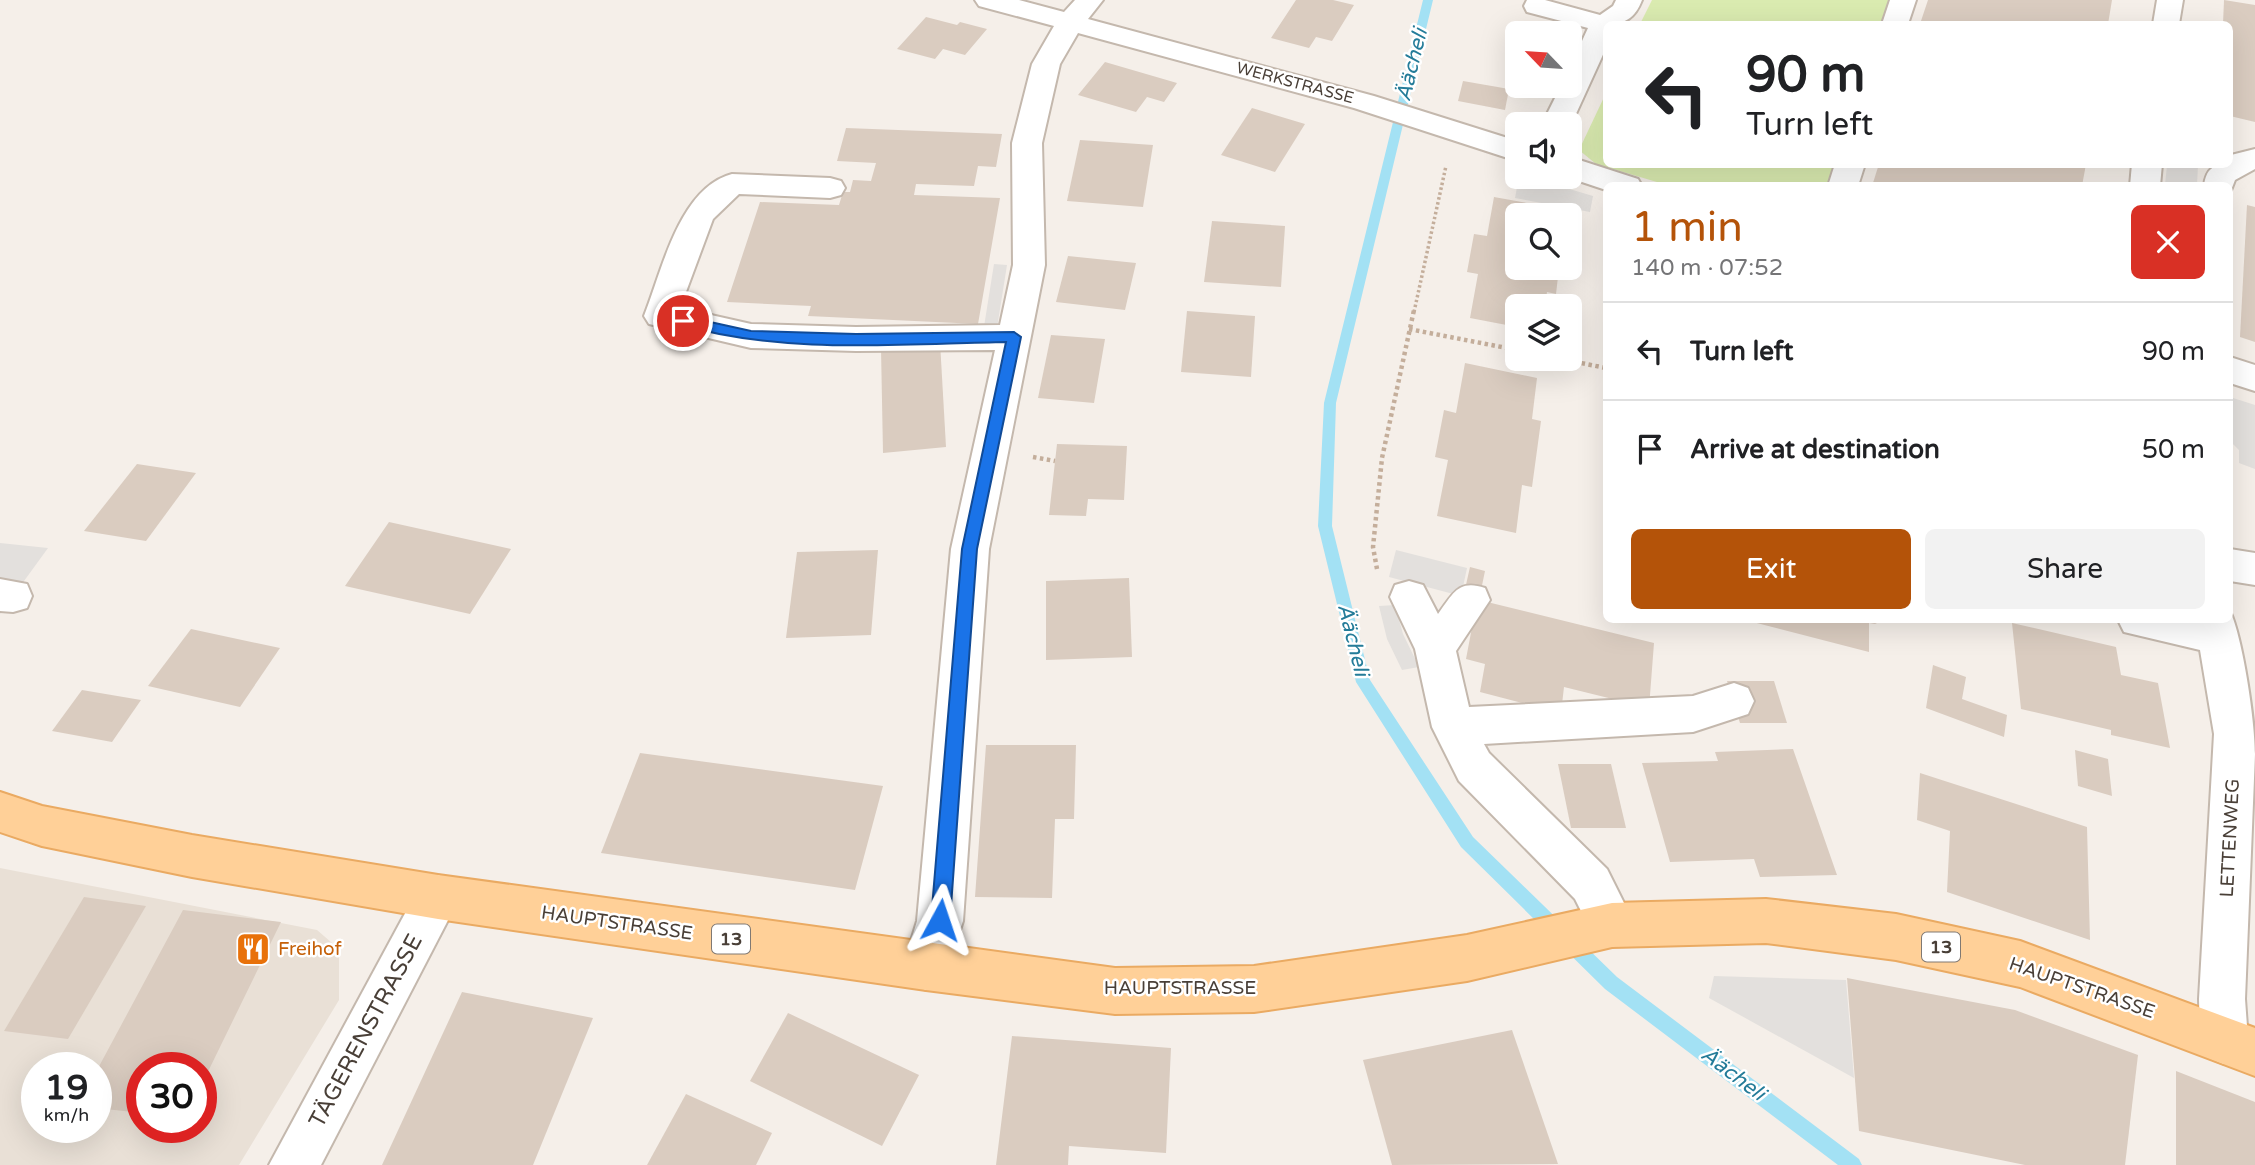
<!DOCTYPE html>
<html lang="en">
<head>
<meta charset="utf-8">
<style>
	body { margin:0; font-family:"Varela Round",sans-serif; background:#f2f2f2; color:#202124; height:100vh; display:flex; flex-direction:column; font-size:26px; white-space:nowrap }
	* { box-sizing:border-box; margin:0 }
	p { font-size:23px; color:#757577 }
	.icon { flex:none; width:38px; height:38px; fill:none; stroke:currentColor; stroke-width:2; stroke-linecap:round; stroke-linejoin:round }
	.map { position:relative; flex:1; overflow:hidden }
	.details { position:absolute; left:1603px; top:182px; width:630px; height:441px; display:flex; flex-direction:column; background:#fff; border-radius:10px; box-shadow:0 7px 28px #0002 }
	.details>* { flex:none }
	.banner { position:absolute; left:1603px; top:21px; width:630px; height:147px; border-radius:10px; box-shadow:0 7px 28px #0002; background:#fff; color:#202124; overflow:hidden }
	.needle { width:46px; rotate:295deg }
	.fabs { position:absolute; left:1505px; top:21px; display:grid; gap:14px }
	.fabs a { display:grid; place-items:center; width:77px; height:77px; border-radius:10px; background:#fff; box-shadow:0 7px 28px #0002; font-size:35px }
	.speed { position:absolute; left:21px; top:1052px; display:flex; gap:14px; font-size:35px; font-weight:700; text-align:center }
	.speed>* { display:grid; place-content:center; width:91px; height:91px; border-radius:50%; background:#fff; box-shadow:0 7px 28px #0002; line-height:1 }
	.speed small { font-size:18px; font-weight:400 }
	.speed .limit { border:10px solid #d22; background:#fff; color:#111 }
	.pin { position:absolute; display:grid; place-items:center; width:60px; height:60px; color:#fff; margin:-30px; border:4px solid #fff; border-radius:50%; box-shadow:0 2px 7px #0007 }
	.me { position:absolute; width:77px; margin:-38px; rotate:5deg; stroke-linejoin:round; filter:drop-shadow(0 0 5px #0008) }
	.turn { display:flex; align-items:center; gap:24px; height:147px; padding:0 28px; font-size:32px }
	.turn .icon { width:91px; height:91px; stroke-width:2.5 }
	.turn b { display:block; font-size:49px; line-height:60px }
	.round { display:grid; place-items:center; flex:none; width:74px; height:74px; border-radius:10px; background:#f2f2f2 }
	.summary { display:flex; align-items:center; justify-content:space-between; height:119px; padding:0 28px }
	h1 { font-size:42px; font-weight:600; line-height:52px; color:#b45309 }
	.button { display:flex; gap:14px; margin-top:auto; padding:14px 28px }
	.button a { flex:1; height:80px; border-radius:10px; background:#b45309; color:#fff; font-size:28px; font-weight:600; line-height:80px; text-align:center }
	.button a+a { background:#f2f2f2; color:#202124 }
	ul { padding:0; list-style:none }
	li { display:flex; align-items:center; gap:21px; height:98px; padding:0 28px; border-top:2px solid #e0e0e0 }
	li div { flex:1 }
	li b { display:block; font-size:26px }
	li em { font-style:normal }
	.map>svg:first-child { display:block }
</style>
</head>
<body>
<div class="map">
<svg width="2255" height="1165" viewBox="0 0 2255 1165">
	<rect width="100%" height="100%" fill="#f5efe9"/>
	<!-- residential -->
	<path fill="#e9e0d6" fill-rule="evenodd" d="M0 868 317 930 339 949V1000L239 1165H0ZM37 1068H96V1127H37ZM142 1068H201V1127H142Z"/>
	<!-- green -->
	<g fill="#daebb0">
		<polygon points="1652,0 1889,0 1881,24 1640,24"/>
		<polygon points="1606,93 1606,164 1838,165 1831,185 1716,186 1704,182 1702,185 1667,185 1596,164 1579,150"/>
	</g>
	<!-- parking -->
	<g fill="#e3e0dd">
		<polygon points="2167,165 2198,165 2197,185 2165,185"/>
		<polygon points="1519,177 1529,177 1593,196 1590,212 1515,198"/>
		<polygon points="994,264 1007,265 996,334 983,333"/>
		<polygon points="2230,397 2255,405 2255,469 2239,463 2239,450 2230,441"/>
		<polygon points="0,543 48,548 0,614"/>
		<polygon points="1396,550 1467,568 1461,596 1389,577"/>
		<polygon points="1395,605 1403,634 1419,667 1402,670 1387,639 1379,606"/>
		<polygon points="1714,976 1846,980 1854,1078 1709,998"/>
	</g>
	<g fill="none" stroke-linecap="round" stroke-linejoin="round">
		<!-- stream -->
		<polygon fill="#a3e1f4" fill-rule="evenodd" points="1423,0 1433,0 1336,403 1332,526 1370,680 1473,837 1617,977 1859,1159 1862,1165 1838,1165 1605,989 1461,847 1356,682 1318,526 1324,403"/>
	</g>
	<!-- building -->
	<g fill="#daccc0">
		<polygon points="1296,0 1333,0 1354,5 1332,41 1316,37 1309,48 1271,38"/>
		<polygon points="1928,0 2112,0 2108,24 1920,24"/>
		<polygon points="2224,0 2255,5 2255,122 2230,116 2230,24 2223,24"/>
		<polygon points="926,17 957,25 960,22 987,29 965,55 943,49 935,59 897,49"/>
		<polygon points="1105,62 1177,83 1164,102 1147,97 1136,112 1078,95"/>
		<polygon points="1463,81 1509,89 1505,110 1458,101"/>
		<polygon points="1252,108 1305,124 1275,172 1221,155"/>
		<polygon points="846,128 1002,134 996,167 978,166 974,186 916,184 914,195 1000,198 978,324 808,316 811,306 727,302 760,202 839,205 843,192 850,192 853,180 871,181 876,163 837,161"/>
		<polygon points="1080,140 1153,145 1143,207 1067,201"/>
		<polygon points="1879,164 2086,164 2082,186 1872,186"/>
		<polygon points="1494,197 1560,209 1559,215 1517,215 1517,268 1559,268 1556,294 1547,292 1545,306 1517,306 1517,327 1470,318 1478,274 1467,272 1474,234 1487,236"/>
		<polygon points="2247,205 2255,207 2255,342 2240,337"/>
		<polygon points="1212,221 1285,226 1281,287 1204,282"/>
		<polygon points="1068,256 1136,263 1125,310 1056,302"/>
		<polygon points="1187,311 1255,316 1251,377 1181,372"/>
		<polygon points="1051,335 1105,339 1094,403 1038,398"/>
		<polygon points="940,342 946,447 883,453 881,348"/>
		<polygon points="1465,363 1537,378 1532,419 1541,421 1532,487 1522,485 1516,533 1437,516 1448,460 1435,457 1444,410 1456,413"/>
		<polygon points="1057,444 1127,446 1124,500 1088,499 1086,516 1049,515"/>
		<polygon points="137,464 196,473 146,541 84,531"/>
		<polygon points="389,522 511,549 470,614 345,586"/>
		<polygon points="878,550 871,635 786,638 797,552"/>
		<polygon points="1470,567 1485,571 1479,600 1654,643 1649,708 1564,687 1561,713 1480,692 1485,664 1466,659 1477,601 1463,598"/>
		<polygon points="1129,578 1132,657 1046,660 1046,581"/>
		<polygon points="1745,620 1883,620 1875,624 1869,623 1869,652"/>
		<polygon points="2012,623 2116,647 2121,675 2158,683 2170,748 2111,735 2111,730 2021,709"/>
		<polygon points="191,629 280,648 240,707 148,686"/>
		<polygon points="1933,665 1966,677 1962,699 2007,715 2004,737 1926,708"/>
		<polygon points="1727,681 1774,681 1787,723 1740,723"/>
		<polygon points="82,690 141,700 112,742 52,731"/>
		<polygon points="986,745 1076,745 1074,819 1055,819 1052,898 975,897"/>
		<polygon points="1793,749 1837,875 1760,877 1754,859 1670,862 1642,763 1718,761 1715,752"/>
		<polygon points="2075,750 2108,759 2112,796 2078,786"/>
		<polygon points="640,753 883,786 855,890 601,853"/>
		<polygon points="1558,764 1611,764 1626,828 1571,828"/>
		<polygon points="1920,773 2087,827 2090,940 1947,892 1950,831 1917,820"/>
		<polygon points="84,897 146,906 68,1039 4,1031"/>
		<polygon points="183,910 281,922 201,1086 201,1068 142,1068 142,1113 96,1108 96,1072"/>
		<polygon points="1847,978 2015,1010 2138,1055 2125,1165 2025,1165 1859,1131"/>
		<polygon points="462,992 593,1018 533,1165 382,1165"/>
		<polygon points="788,1013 919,1075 882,1146 750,1081"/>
		<polygon points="1512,1030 1558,1164 1392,1165 1363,1060"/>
		<polygon points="1012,1036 1171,1048 1166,1153 1069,1146 1068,1165 996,1165"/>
		<polygon points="2176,1071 2255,1102 2255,1165 2176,1165"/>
		<polygon points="686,1094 772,1133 756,1165 647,1165"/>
	</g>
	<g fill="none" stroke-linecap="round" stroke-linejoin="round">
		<!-- minor casing -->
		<g stroke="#c4b8ad" stroke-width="4">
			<g id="minor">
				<path d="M975 0H1019L1064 12 1075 0H1103L1088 19 1374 96 1517 141V161L1354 108 1078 33 1060 64 1042 143 1045 265 989 549 963 921 942 983 926 990 910 983 903 967 917 921 951 549 995 350 856 351 751 348 649 324 644 316C662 271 679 188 732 174L830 178 841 181 845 188 841 195 830 198 739 194 713 219 680 308 751 324 856 327 1000 325 1013 265 1012 143 1032 64 1054 26 979 6Z"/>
				<path d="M1527 0H1545L1600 15 1613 6 1616 0H1642C1635 18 1626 24 1606 24V48L1570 127V124H1542L1561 86H1570V67L1588 28 1527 12 1524 6Z"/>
				<polygon points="1890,0 1916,0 1908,24 1882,24"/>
				<polygon points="2157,0 2183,0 2179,24 2153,24"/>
				<path d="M2255 149V169L2235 180 2230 193V186H2204C2206 169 2213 164 2230 164L2231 155Z"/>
				<polygon points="1570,157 1638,179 1642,186 1606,186 1606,190 1567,177 1570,177"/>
				<polygon points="1835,164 1865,164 1858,186 1828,186"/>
				<polygon points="2132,164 2162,164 2160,186 2130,186"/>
				<polygon points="2230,357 2255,365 2255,391 2230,383"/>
				<polygon points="2230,549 2255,553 2255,585 2230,581"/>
				<polygon points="0,579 27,584 32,596 27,608 13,612 0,611"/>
				<path d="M1409 581 1423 585 1438 614C1453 594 1458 579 1485 588L1490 600 1456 651 1469 707 1693 696 1734 683 1748 688 1754 701 1748 714 1693 732 1484 744 1489 753 1607 869 1635 925 1628 941 1612 947 1596 941 1575 899 1459 781 1432 727 1415 649 1390 597 1395 585Z"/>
				<path d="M2230 611C2243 639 2255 722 2255 754L2245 999 2248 1040 2241 1057 2224 1064 2207 1057 2200 1040 2199 999 2214 734 2200 650 2124 632 2118 620H2230Z"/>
				<polygon points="438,875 454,882 460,897 321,1165 269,1165 422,882"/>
			</g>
		</g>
		<!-- major casing -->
		<g stroke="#eaaa62" stroke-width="4">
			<polygon id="major" points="0,792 42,806 192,835 438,875 1115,968 1254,966 1467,935 1612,903 1766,899 1896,914 2020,941 2255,1028 2255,1076 2020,987 1896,960 1766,943 1612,947 1467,981 1254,1012 1115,1014 926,990 438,919 192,877 42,846 0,832"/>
		</g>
		<!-- path-far1 -->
		<polyline stroke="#c4ae9b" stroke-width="3.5" stroke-dasharray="2.5 2.5" stroke-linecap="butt" points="1414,312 1446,166"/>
		<!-- path -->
		<g stroke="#c4ae9b" stroke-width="4.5" stroke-dasharray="3.5 3.5" stroke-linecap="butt">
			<polyline points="1409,329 1517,350"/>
			<polyline points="1561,359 1606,368"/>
			<polyline points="1033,457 1055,461"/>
			<polyline points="1377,569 1373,547 1382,458 1414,310"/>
		</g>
		<!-- minor -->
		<use href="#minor" fill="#fff" fill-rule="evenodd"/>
		<!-- major -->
		<use href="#major" fill="#ffd098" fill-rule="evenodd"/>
	</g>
	<!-- route -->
	<path fill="#1a73e8" stroke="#114b97" stroke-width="2" d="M683 316 751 331 856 334 1014 332 1021 337 977 549 950 920 947 927 940 930 934 927 931 920 962 549 1006 342C898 344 783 355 678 324V317Z"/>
	<!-- icons -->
	<defs>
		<g id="restaurant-square" transform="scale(1.75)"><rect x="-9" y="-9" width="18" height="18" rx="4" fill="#e8710a" stroke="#fff"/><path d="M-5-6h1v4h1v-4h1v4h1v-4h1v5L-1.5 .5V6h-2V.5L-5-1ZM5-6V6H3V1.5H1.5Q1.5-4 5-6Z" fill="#fff"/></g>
	</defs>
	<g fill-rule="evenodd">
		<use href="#restaurant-square" x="253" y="949"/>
	</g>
	<g text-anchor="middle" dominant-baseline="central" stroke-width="5" stroke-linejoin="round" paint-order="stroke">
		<!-- far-street labels -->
		<g font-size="16" fill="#493f37" stroke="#fff">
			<text transform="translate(1295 83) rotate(15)">WERKSTRASSE</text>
		</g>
		<!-- shield labels -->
		<g fill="#fff" stroke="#807973" stroke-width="2">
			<rect x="712" y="924.5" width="38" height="29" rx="5"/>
			<rect x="1922" y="932.5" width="38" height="29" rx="5"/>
		</g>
		<g font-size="18" font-weight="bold" fill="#493f37">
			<text x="731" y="939">13</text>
			<text x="1941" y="947">13</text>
		</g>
		<!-- street labels -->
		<g font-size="19" fill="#493f37" stroke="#fff">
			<text transform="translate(2230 838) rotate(-87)">LETTENWEG</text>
			<text transform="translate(617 923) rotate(8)">HAUPTSTRASSE</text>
			<text x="1180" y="988">HAUPTSTRASSE</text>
			<text transform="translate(2082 988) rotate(19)">HAUPTSTRASSE</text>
		</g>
		<!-- food labels -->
		<g font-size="19" fill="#c56008" stroke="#fff" text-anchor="start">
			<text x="278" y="949">Freihof</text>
		</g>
		<!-- water labels -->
		<g font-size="21" font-style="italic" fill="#247c99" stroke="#fff">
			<text transform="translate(1412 65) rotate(-76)">Äächeli</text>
			<text transform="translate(1353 640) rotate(76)">Äächeli</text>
			<text transform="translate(1733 1074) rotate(37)">Äächeli</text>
		</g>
		<!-- near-street labels -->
		<g font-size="23" fill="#493f37" stroke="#fff">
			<text transform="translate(366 1031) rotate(-62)">TÄGERENSTRASSE</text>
		</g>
	</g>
</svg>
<div class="fabs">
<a><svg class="needle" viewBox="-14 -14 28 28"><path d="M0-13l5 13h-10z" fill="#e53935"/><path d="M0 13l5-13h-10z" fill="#757577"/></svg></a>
<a><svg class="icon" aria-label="sound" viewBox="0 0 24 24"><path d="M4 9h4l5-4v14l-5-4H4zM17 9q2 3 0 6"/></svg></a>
<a><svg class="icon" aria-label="search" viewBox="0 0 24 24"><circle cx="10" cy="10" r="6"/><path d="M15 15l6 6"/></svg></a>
<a><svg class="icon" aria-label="layers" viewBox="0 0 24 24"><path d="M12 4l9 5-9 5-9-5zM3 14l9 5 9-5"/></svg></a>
</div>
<div class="speed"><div>19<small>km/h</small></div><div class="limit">30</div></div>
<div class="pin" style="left:683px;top:321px;background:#d93025"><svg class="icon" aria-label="arrive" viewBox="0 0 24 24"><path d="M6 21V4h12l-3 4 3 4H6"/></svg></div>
<svg class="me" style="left:940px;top:920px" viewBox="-20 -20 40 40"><path d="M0-17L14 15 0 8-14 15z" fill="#1a73e8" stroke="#fff" stroke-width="4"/></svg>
<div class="banner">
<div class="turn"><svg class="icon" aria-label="left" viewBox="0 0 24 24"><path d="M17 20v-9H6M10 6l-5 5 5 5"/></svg><div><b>90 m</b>Turn left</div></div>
</div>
<section class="details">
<div class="summary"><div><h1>1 min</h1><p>140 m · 07:52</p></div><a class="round" style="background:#d93025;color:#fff"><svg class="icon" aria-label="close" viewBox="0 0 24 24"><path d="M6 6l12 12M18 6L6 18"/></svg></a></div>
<ul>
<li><svg class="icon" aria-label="left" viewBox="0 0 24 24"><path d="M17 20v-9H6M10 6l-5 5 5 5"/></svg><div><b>Turn left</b></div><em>90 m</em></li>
<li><svg class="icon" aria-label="arrive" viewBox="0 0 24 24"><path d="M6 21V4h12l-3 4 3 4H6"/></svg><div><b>Arrive at destination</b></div><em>50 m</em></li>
</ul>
<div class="button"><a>Exit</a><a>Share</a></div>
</section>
</div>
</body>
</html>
